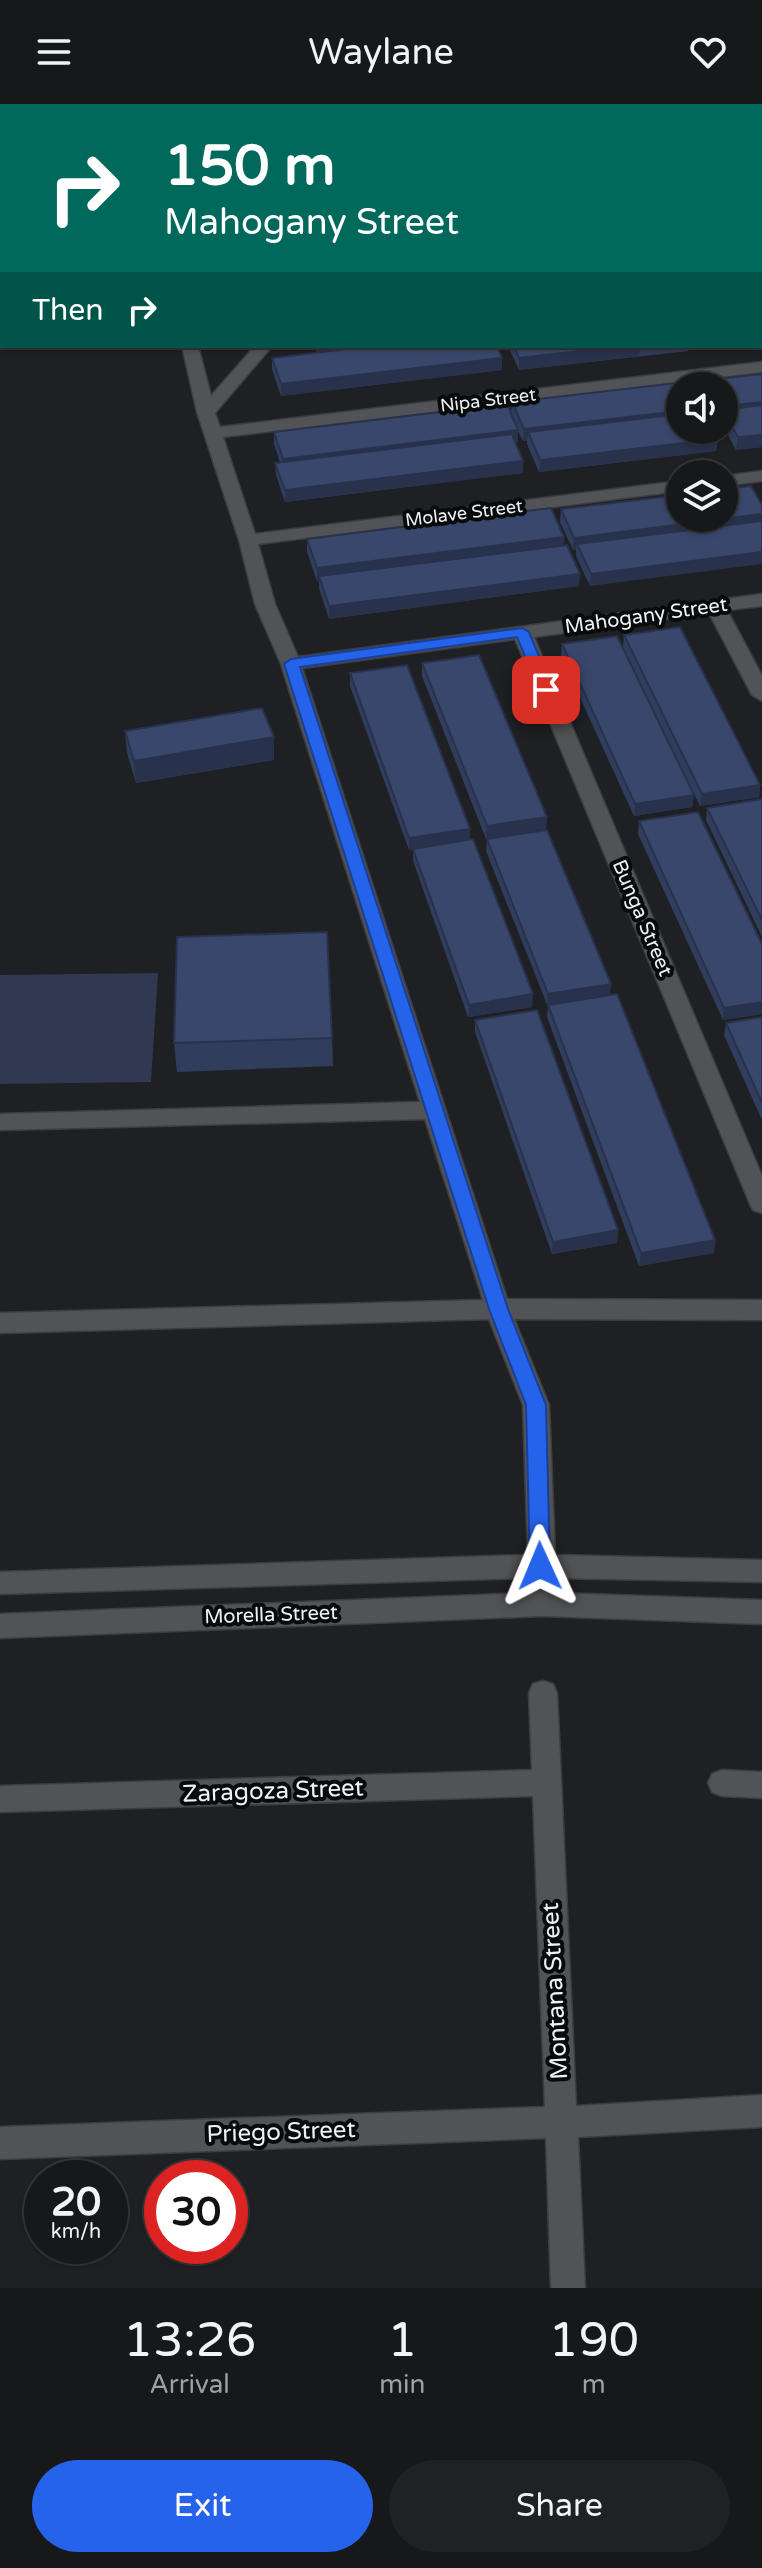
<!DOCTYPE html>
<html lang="en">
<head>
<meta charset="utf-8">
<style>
	body { margin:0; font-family:"Varela Round",sans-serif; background:#202123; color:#f1f3f6; height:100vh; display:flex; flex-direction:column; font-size:30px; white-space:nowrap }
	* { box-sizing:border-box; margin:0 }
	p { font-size:26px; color:#9ea0a2 }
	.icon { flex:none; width:44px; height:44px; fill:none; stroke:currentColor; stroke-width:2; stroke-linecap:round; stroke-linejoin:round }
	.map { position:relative; height:2184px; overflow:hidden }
	.drawer { display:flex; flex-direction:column; background:#17181a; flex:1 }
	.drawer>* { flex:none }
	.hud { position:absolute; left:0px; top:0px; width:762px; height:244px; box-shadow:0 2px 6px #0004,0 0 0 2px #363739; background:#00695c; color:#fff; overflow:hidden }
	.buttons { position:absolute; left:666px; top:268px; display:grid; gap:16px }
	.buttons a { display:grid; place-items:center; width:72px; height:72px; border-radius:50%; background:#17181a; box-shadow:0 2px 6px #0004,0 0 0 2px #363739; font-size:40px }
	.speed { position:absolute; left:24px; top:2056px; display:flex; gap:16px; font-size:40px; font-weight:700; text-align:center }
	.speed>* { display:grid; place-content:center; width:104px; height:104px; border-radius:50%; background:#17181a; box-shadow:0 2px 6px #0004,0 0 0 2px #363739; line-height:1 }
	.speed small { font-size:20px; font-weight:400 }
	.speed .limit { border:12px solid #d22; background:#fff; color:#111 }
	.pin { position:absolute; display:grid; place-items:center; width:68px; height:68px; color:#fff; margin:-34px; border-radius:16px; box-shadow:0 4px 12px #0006 }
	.me { position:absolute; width:88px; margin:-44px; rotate:359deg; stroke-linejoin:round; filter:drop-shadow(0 0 6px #0008) }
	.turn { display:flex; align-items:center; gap:28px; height:168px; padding:0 32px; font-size:36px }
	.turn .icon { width:104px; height:104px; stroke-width:2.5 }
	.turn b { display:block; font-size:56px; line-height:68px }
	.then { display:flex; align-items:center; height:76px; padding:0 32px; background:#0003; gap:16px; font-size:30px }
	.eta { display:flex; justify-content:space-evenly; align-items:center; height:136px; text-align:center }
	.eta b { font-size:48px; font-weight:600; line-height:56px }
	.action { display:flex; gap:16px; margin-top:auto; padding:16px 32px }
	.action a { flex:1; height:92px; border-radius:48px; background:#2563eb; color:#fff; font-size:32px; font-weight:600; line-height:92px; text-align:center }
	.action a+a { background:#202123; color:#f1f3f6 }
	header { display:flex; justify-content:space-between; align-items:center; height:104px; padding:0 32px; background:#17181a; font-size:36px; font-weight:600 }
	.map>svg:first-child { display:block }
</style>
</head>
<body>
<header><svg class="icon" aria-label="menu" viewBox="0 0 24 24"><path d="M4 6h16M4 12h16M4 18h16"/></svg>Waylane<svg class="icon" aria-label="heart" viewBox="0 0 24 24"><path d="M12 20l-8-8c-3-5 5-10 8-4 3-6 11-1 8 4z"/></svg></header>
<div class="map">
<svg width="762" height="2184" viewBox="0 0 762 2184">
	<rect width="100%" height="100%" fill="#1f2023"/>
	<!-- green -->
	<polygon fill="#303951" points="158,869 151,978 0,980 0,871"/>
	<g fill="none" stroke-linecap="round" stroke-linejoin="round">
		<!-- minor casing -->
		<g stroke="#3c3d3f" stroke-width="3">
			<g id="minor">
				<polygon points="136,0 153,0 154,2 137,2"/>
				<polygon points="762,67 762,77 760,78 760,68"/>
				<polygon points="762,153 762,163 760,164 760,154"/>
				<polygon points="0,175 2,176 2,186 0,185"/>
				<polygon points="182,242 198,242 211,292 255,242 272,242 215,309 220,323 762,258 762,268 223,333 255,430 680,377 680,387 258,440 275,500 298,553 762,490 762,502 727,506 762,572 762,597 752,591 709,509 534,533 762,1072 762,1109 753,1106 750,1100 515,535 302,564 507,1195 762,1196 762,1216 514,1215 549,1301 555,1451 762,1456 762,1478 556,1474 556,1489 762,1496 762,1520 543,1512 0,1534 0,1510 529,1489 528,1474 0,1490 0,1468 528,1451 523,1301 489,1215 0,1229 0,1209 483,1196 425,1015 0,1026 0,1010 420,998 281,560 255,500 239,436 197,308"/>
				<polygon points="762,367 762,377 724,382 724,372"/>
				<polygon points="543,1577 553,1580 557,1589 576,2002 762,1991 762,2023 578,2033 585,2184 551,2184 546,2034 0,2055 0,2023 545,2003 533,1692 0,1708 0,1682 532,1666 529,1589 533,1580"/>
				<polygon points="722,1666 762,1668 762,1694 722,1692 712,1688 708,1679 712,1670"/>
			</g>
		</g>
		<!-- minor -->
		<use href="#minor" fill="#525356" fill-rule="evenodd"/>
	</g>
	<!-- wall -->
	<g fill="#313d5d">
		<polygon points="0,0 45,0 43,2 8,2"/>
		<polygon points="315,242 497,242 502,254 502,266 281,292 272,265 272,254 317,248"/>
		<polygon points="508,242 689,242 688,247 519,266"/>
		<polygon points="762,270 762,343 736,346 724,323 724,282 707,282 707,276"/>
		<polygon points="680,282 718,335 716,347 539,368 527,340 527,337 523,337 518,327 518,338 515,338 523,357 523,369 285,398 276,371 275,359 280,358 274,340 274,328 511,310 512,298"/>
		<polygon points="680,391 590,482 576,452 576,446 573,446 560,418 561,405"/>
		<polygon points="564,433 564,441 579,482 329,515 319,484 319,476 317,477 307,448 307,435"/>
		<polygon points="624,531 760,681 759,693 700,702 623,544"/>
		<polygon points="562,540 694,691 692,703 634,712 561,552"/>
		<polygon points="422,559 547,713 546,725 486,735 422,572"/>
		<polygon points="350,569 470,736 532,903 468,913 413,757 413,745 409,746 350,582"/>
		<polygon points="125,627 274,633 274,656 136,679 127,649"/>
		<polygon points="762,695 762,833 706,716 707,704"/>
		<polygon points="639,717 762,840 762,910 723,916 638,730"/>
		<polygon points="487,735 610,891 715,1136 714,1149 639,1162 547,913 548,903 486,747"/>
		<polygon points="762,913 762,1016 724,931 726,919"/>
		<polygon points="475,916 618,1126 617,1139 552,1150 475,928"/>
		<polygon points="332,934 333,962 177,968 174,939"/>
	</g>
	<!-- shaded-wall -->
	<g fill="#28324c">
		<polygon points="436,0 447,0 446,2 434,2"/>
		<polygon points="760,41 762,41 762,52 760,53"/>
		<polygon points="762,124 762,136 760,136 760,125"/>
		<rect x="760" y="226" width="2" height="12"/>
		<polygon points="318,242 412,242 318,252"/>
		<polygon points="624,242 640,242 639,252 519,266 519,254"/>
		<polygon points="502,254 502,266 281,292 281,280"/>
		<polygon points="762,298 762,310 724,309 724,302"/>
		<polygon points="680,307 680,319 528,328 527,337 523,337 524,325"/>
		<polygon points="518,326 518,338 283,367 283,355"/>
		<polygon points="762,331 762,343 736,346 738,333"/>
		<polygon points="718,335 716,347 539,368 540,356"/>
		<polygon points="523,357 523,369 285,398 285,386"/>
		<polygon points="762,410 762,422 577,440 576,446 573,446 574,434"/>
		<polygon points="564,433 564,445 319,472 319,476 317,477 317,464"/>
		<polygon points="762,448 762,460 590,482 591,470"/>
		<polygon points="580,470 579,482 329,515 329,502"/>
		<polygon points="274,633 274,656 136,679 134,657"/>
		<polygon points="760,681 759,693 700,702 702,690"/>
		<polygon points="694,691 692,703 634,712 635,700"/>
		<polygon points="547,713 546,725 486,735 487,722"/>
		<polygon points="470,725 470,737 409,746 409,734"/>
		<polygon points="611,880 610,892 547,903 548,890"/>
		<polygon points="533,890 532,903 468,913 469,901"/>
		<polygon points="762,898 762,910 723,916 724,904"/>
		<polygon points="618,1126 617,1139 552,1150 553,1138"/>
		<polygon points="715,1136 714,1149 639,1162 641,1149"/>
	</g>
	<!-- building -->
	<g fill="#39476c" stroke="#28324c" stroke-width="2">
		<polygon points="84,0 124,0 134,2 82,2"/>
		<polygon points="381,0 436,0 434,2 379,2"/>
		<polygon points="705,0 762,0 762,16 760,16 760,2 684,2"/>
		<rect x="760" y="21" width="2" height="20"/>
		<polygon points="760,77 762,77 762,100 760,101"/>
		<polygon points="760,103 762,103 762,124 760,125"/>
		<rect x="760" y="167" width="2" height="26"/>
		<rect x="760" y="200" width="2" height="26"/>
		<polygon points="372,242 497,242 502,254 281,280 272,254"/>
		<polygon points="514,242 624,242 519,254"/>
		<polygon points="762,270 762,298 724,302 724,282 711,282 707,276"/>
		<polygon points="685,278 686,282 680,282 680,307 524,325 512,298"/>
		<polygon points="507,300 518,326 283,355 274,328"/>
		<polygon points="762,301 762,331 738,333 724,309 724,306"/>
		<polygon points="680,310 680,326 713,326 718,335 540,356 528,328"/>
		<polygon points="512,330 523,357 285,386 275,359"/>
		<polygon points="751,382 762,401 762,410 574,434 561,405 680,391 680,414 724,414 724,385"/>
		<polygon points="551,404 564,433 317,464 307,435"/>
		<polygon points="762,417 762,448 591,470 577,440"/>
		<polygon points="567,441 580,470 329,502 319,472"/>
		<polygon points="680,523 760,681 702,690 624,531"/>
		<polygon points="617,532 694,691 635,700 562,540"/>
		<polygon points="479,551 547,713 487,722 422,559"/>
		<polygon points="407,561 470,725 409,734 350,569"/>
		<polygon points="262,604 274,633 134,657 125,627"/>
		<polygon points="762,695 762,816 707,704"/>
		<polygon points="698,708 762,840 762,898 724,904 639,717"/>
		<polygon points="547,726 611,880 548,890 487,735"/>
		<polygon points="473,735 533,890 469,901 413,745"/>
		<polygon points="327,828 332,934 174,939 177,833"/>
		<polygon points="617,890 715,1136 641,1149 548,901"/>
		<polygon points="537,906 618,1126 553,1138 475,916"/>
		<polygon points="762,913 762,999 726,919"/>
	</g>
	<!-- route -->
	<polygon fill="#2563eb" stroke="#184099" stroke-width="2" points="522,524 529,528 553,586 551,589 541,589 539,586 517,533 300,563 508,1205 546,1301 550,1462 547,1468 540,1470 533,1468 530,1462 526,1301 489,1205 284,560 291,555"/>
	<g text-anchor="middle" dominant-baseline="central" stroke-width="8" stroke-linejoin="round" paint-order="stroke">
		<!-- far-street labels -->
		<g font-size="18" fill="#f0f1f2" stroke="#090a0b">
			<text transform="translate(488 296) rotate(-7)">Nipa Street</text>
			<text transform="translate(464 409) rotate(-7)">Molave Street</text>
		</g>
		<!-- street labels -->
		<g font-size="20" fill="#f0f1f2" stroke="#090a0b">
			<text transform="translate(646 512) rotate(-8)">Mahogany Street</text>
			<text transform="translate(642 814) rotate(67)">Bunga Street</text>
			<text transform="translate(271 1511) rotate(-2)">Morella Street</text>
		</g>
		<!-- near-street labels -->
		<g font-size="24" fill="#f0f1f2" stroke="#090a0b">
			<text transform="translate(273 1687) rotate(-2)">Zaragoza Street</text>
			<text transform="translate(555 1887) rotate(-93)">Montana Street</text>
			<text transform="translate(281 2028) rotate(-2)">Priego Street</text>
		</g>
	</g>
</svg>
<div class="buttons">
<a><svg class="icon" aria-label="sound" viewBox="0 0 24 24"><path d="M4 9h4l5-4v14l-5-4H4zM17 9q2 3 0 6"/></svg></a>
<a><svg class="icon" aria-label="layers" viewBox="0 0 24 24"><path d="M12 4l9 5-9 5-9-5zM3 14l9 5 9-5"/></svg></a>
</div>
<div class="speed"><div>20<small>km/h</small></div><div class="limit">30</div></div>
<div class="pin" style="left:546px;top:586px;background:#d93025"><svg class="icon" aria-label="arrive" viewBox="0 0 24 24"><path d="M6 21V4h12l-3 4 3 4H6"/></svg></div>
<svg class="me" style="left:540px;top:1462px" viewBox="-20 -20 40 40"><path d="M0-17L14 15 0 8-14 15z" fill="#2563eb" stroke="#fff" stroke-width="4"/></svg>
<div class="hud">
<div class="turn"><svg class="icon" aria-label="right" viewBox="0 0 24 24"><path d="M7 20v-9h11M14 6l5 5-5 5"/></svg><div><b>150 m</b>Mahogany Street</div></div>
<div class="then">Then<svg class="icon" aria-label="right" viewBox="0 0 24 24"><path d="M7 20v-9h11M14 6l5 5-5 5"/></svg></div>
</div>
</div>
<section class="drawer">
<div class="eta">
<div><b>13:26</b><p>Arrival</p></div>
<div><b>1</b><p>min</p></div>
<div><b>190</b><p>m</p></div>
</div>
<div class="action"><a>Exit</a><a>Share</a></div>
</section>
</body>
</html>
